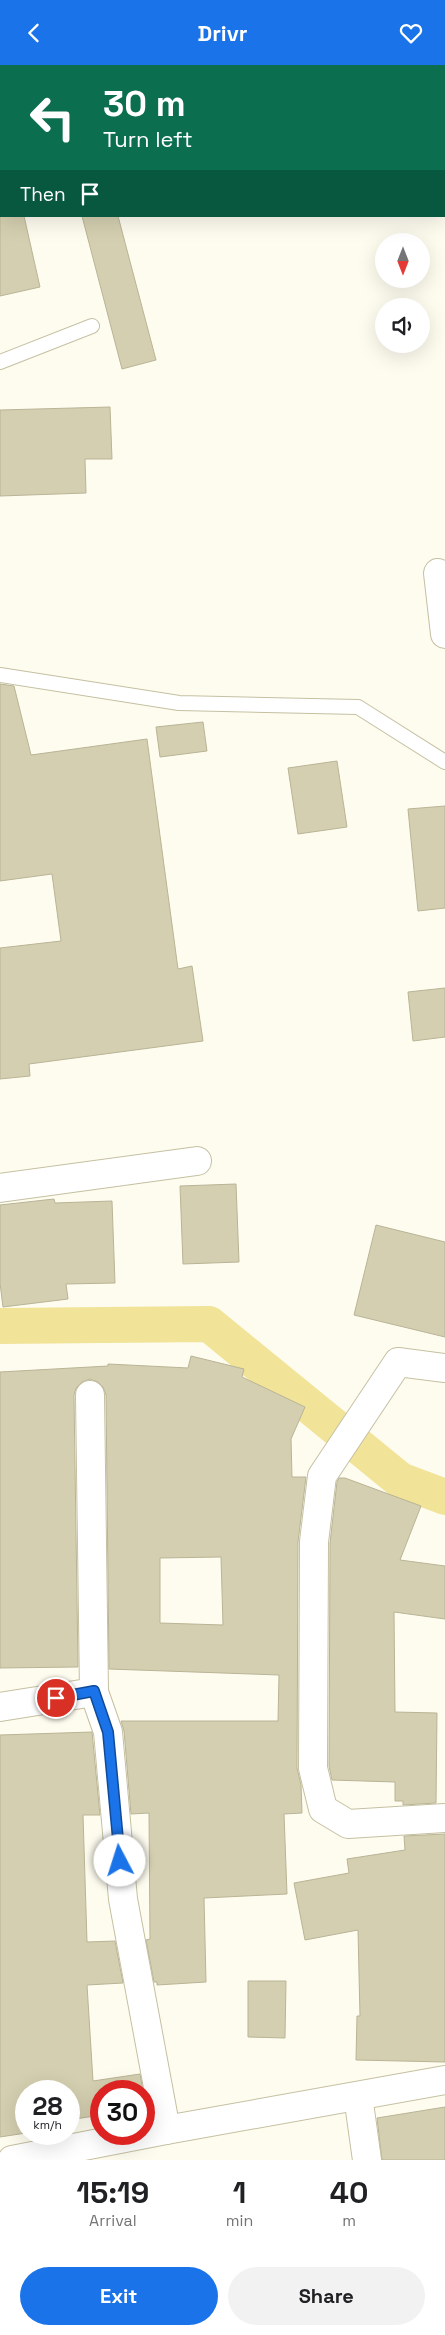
<!DOCTYPE html>
<html lang="en">
<head>
<meta charset="utf-8">
<style>
	body { margin:0; font-family:"Space Grotesk",sans-serif; background:#f2f2f2; color:#202124; height:100vh; display:flex; flex-direction:column; font-size:19px; white-space:nowrap }
	* { box-sizing:border-box; margin:0 }
	p { font-size:16px; color:#757577 }
	.icon { flex:none; width:28px; height:28px; fill:none; stroke:currentColor; stroke-width:2; stroke-linecap:round; stroke-linejoin:round }
	.map { position:relative; height:2095px; overflow:hidden }
	.side { display:flex; flex-direction:column; background:#fff; flex:1 }
	.side>* { flex:none }
	.hud { position:absolute; left:0px; top:0px; width:445px; height:152px; box-shadow:0 5px 20px #0002; background:#0b6e4f; color:#fff; overflow:hidden }
	.needle { width:32px; rotate:180deg }
	.tools { position:absolute; left:375px; top:168px; display:grid; gap:10px }
	.tools a { display:grid; place-items:center; width:55px; height:55px; border-radius:50%; background:#fff; box-shadow:0 5px 20px #0002; font-size:25px }
	.speed { position:absolute; left:15px; top:2015px; display:flex; gap:10px; font-size:25px; font-weight:700; text-align:center }
	.speed>* { display:grid; place-content:center; width:65px; height:65px; border-radius:50%; background:#fff; box-shadow:0 5px 20px #0002; line-height:1 }
	.speed small { font-size:12px; font-weight:400 }
	.speed .limit { border:8px solid #d22; background:#fff; color:#111 }
	.pin { position:absolute; display:grid; place-items:center; width:42px; height:42px; color:#fff; margin:-21px; border:2px solid #fff; border-radius:50%; box-shadow:0 1px 5px #0007 }
	.me { position:absolute; width:55px; margin:-28px; rotate:355deg; stroke-linejoin:round; filter:drop-shadow(0 0 4px #0008) }
	.turn { display:flex; align-items:center; gap:18px; height:105px; padding:0 20px; font-size:22px }
	.turn .icon { width:65px; height:65px; stroke-width:2.5 }
	.turn b { display:block; font-size:35px; line-height:42px }
	.then { display:flex; align-items:center; height:48px; padding:0 20px; background:#0003; gap:10px; font-size:19px }
	.eta { display:flex; justify-content:space-evenly; align-items:center; height:85px; text-align:center }
	.eta b { font-size:30px; font-weight:700; line-height:35px }
	.button { display:flex; gap:10px; margin-top:auto; padding:10px 20px }
	.button a { flex:1; height:58px; border-radius:30px; background:#1a73e8; color:#fff; font-size:20px; font-weight:700; line-height:58px; text-align:center }
	.button a+a { background:#f2f2f2; color:#202124 }
	header { display:flex; justify-content:space-between; align-items:center; height:65px; padding:0 20px; background:#1a73e8; color:#fff; font-size:22px; font-weight:700 }
	.map>svg:first-child { display:block }
</style>
</head>
<body>
<header><svg class="icon" aria-label="back" viewBox="0 0 24 24"><path d="M15 5l-7 7 7 7"/></svg>Drivr<svg class="icon" aria-label="heart" viewBox="0 0 24 24"><path d="M12 20l-8-8c-3-5 5-10 8-4 3-6 11-1 8 4z"/></svg></header>
<div class="map">
<svg width="445" height="2095" viewBox="0 0 445 2095">
	<rect width="100%" height="100%" fill="#fefcef"/>
	<g fill="none" stroke-linecap="round" stroke-linejoin="round">
		<!-- canal -->
		<polyline stroke="#f1e398" stroke-width="36" points="0,1261 209,1259 400,1415 445,1432"/>
	</g>
	<!-- building -->
	<g fill="#d4cfb0" stroke="#b9b496" fill-rule="evenodd">
		<polygon points="0,151 24,151 40,222 0,231"/>
		<polygon points="82,151 118,151 156,295 122,304"/>
		<polygon points="110,342 112,394 85,394 86,428 0,431 0,345"/>
		<polygon points="0,619 14,621 31,690 147,674 178,904 192,901 203,976 29,999 30,1011 0,1014 0,883 61,876 52,809 0,816"/>
		<polygon points="203,657 207,686 160,692 156,662"/>
		<polygon points="337,696 347,762 298,769 288,703"/>
		<polygon points="445,741 445,843 418,846 408,744"/>
		<polygon points="445,923 445,972 413,976 408,927"/>
		<polygon points="236,1119 239,1197 183,1199 180,1121"/>
		<polygon points="54,1134 55,1138 112,1136 115,1218 66,1219 68,1234 3,1242 0,1218 0,1140"/>
		<polygon points="376,1160 445,1177 445,1272 354,1250"/>
		<path d="M191 1291 244 1304 242 1312 305 1342 291 1374 292 1412H306L298 1477 297 1703 301 1720 302 1748 284 1749 287 1829 204 1833 206 1917 157 1920V1917H154L146 1875 150 1874 149 1748 131 1749 124 1666 121 1656H278L279 1610 109 1604 106 1330 103 1322 98 1317 90 1314 82 1317 76 1323 74 1330 78 1602 0 1603V1307L108 1301V1299L188 1303ZM221 1492 223 1560 160 1558V1493Z"/>
		<polygon points="339,1413 345,1413 421,1441 400,1495 445,1501 445,1554 394,1547 395,1647 437,1648 436,1738 403,1740 403,1736 395,1736 395,1717 332,1715 329,1701 330,1478 337,1417"/>
		<polygon points="92,1667 100,1750 83,1750 87,1877 115,1876 123,1918 87,1920 93,2016 140,2009 143,2026 101,2026 101,2050 69,2055 69,2026 26,2026 26,2068 0,2072 0,1670"/>
		<polygon points="445,1769 445,1997 356,1995 357,1951 360,1951 358,1865 305,1875 294,1818 349,1808 347,1794 405,1785 404,1771"/>
		<polygon points="248,1916 286,1916 285,1973 248,1972"/>
		<polygon points="445,2042 445,2095 382,2095 377,2053"/>
	</g>
	<g fill="none" stroke-linecap="round" stroke-linejoin="round">
		<!-- lane casing -->
		<g stroke="#c5c0a2" stroke-width="16">
			<g id="lane">
				<polyline points="0,297 92,261"/>
				<polyline points="0,610 179,638 358,642 445,697"/>
			</g>
		</g>
		<!-- street casing -->
		<g stroke="#c5c0a2" stroke-width="30">
			<g id="street">
				<polyline points="29,0 29,1"/>
				<polyline points="49,1 53,0"/>
				<polyline points="0,11 1,11"/>
				<polyline points="438,508 445,569"/>
				<polyline points="0,1123 197,1096"/>
				<polyline points="445,1303 398,1297 322,1411 314,1477 313,1703 323,1744 348,1759 445,1753"/>
				<polyline points="90,1330 94,1627 108,1667 123,1834 166,2065"/>
				<polyline points="0,1642 94,1627"/>
				<polyline points="358,2031 367,2095"/>
				<polyline points="12,2095 166,2065 445,2015"/>
			</g>
		</g>
		<!-- lane -->
		<use href="#lane" stroke="#fff" stroke-width="14"/>
		<!-- street -->
		<use href="#street" stroke="#fff" stroke-width="28"/>
	</g>
	<g fill="none" stroke-linecap="round" stroke-linejoin="round">
		<!-- route casing -->
		<g stroke="#114b97" stroke-width="12">
			<polyline id="route" points="56,1633 94,1626 108,1667 120,1796"/>
		</g>
		<!-- route -->
		<use href="#route" stroke="#1a73e8" stroke-width="9"/>
	</g>
</svg>
<div class="tools">
<a><svg class="needle" viewBox="-14 -14 28 28"><path d="M0-13l5 13h-10z" fill="#e53935"/><path d="M0 13l5-13h-10z" fill="#757577"/></svg></a>
<a><svg class="icon" aria-label="sound" viewBox="0 0 24 24"><path d="M4 9h4l5-4v14l-5-4H4zM17 9q2 3 0 6"/></svg></a>
</div>
<div class="speed"><div>28<small>km/h</small></div><div class="limit">30</div></div>
<div class="pin" style="left:56px;top:1633px;background:#d93025"><svg class="icon" aria-label="arrive" viewBox="0 0 24 24"><path d="M6 21V4h12l-3 4 3 4H6"/></svg></div>
<svg class="me" style="left:120px;top:1796px" viewBox="-20 -20 40 40"><circle r="19" fill="#fff"/><path d="M0-13L10 11 0 6-10 11z" fill="#1a73e8"/></svg>
<div class="hud">
<div class="turn"><svg class="icon" aria-label="left" viewBox="0 0 24 24"><path d="M17 20v-9H6M10 6l-5 5 5 5"/></svg><div><b>30 m</b>Turn left</div></div>
<div class="then">Then<svg class="icon" aria-label="arrive" viewBox="0 0 24 24"><path d="M6 21V4h12l-3 4 3 4H6"/></svg></div>
</div>
</div>
<section class="side">
<div class="eta">
<div><b>15:19</b><p>Arrival</p></div>
<div><b>1</b><p>min</p></div>
<div><b>40</b><p>m</p></div>
</div>
<div class="button"><a>Exit</a><a>Share</a></div>
</section>
</body>
</html>
